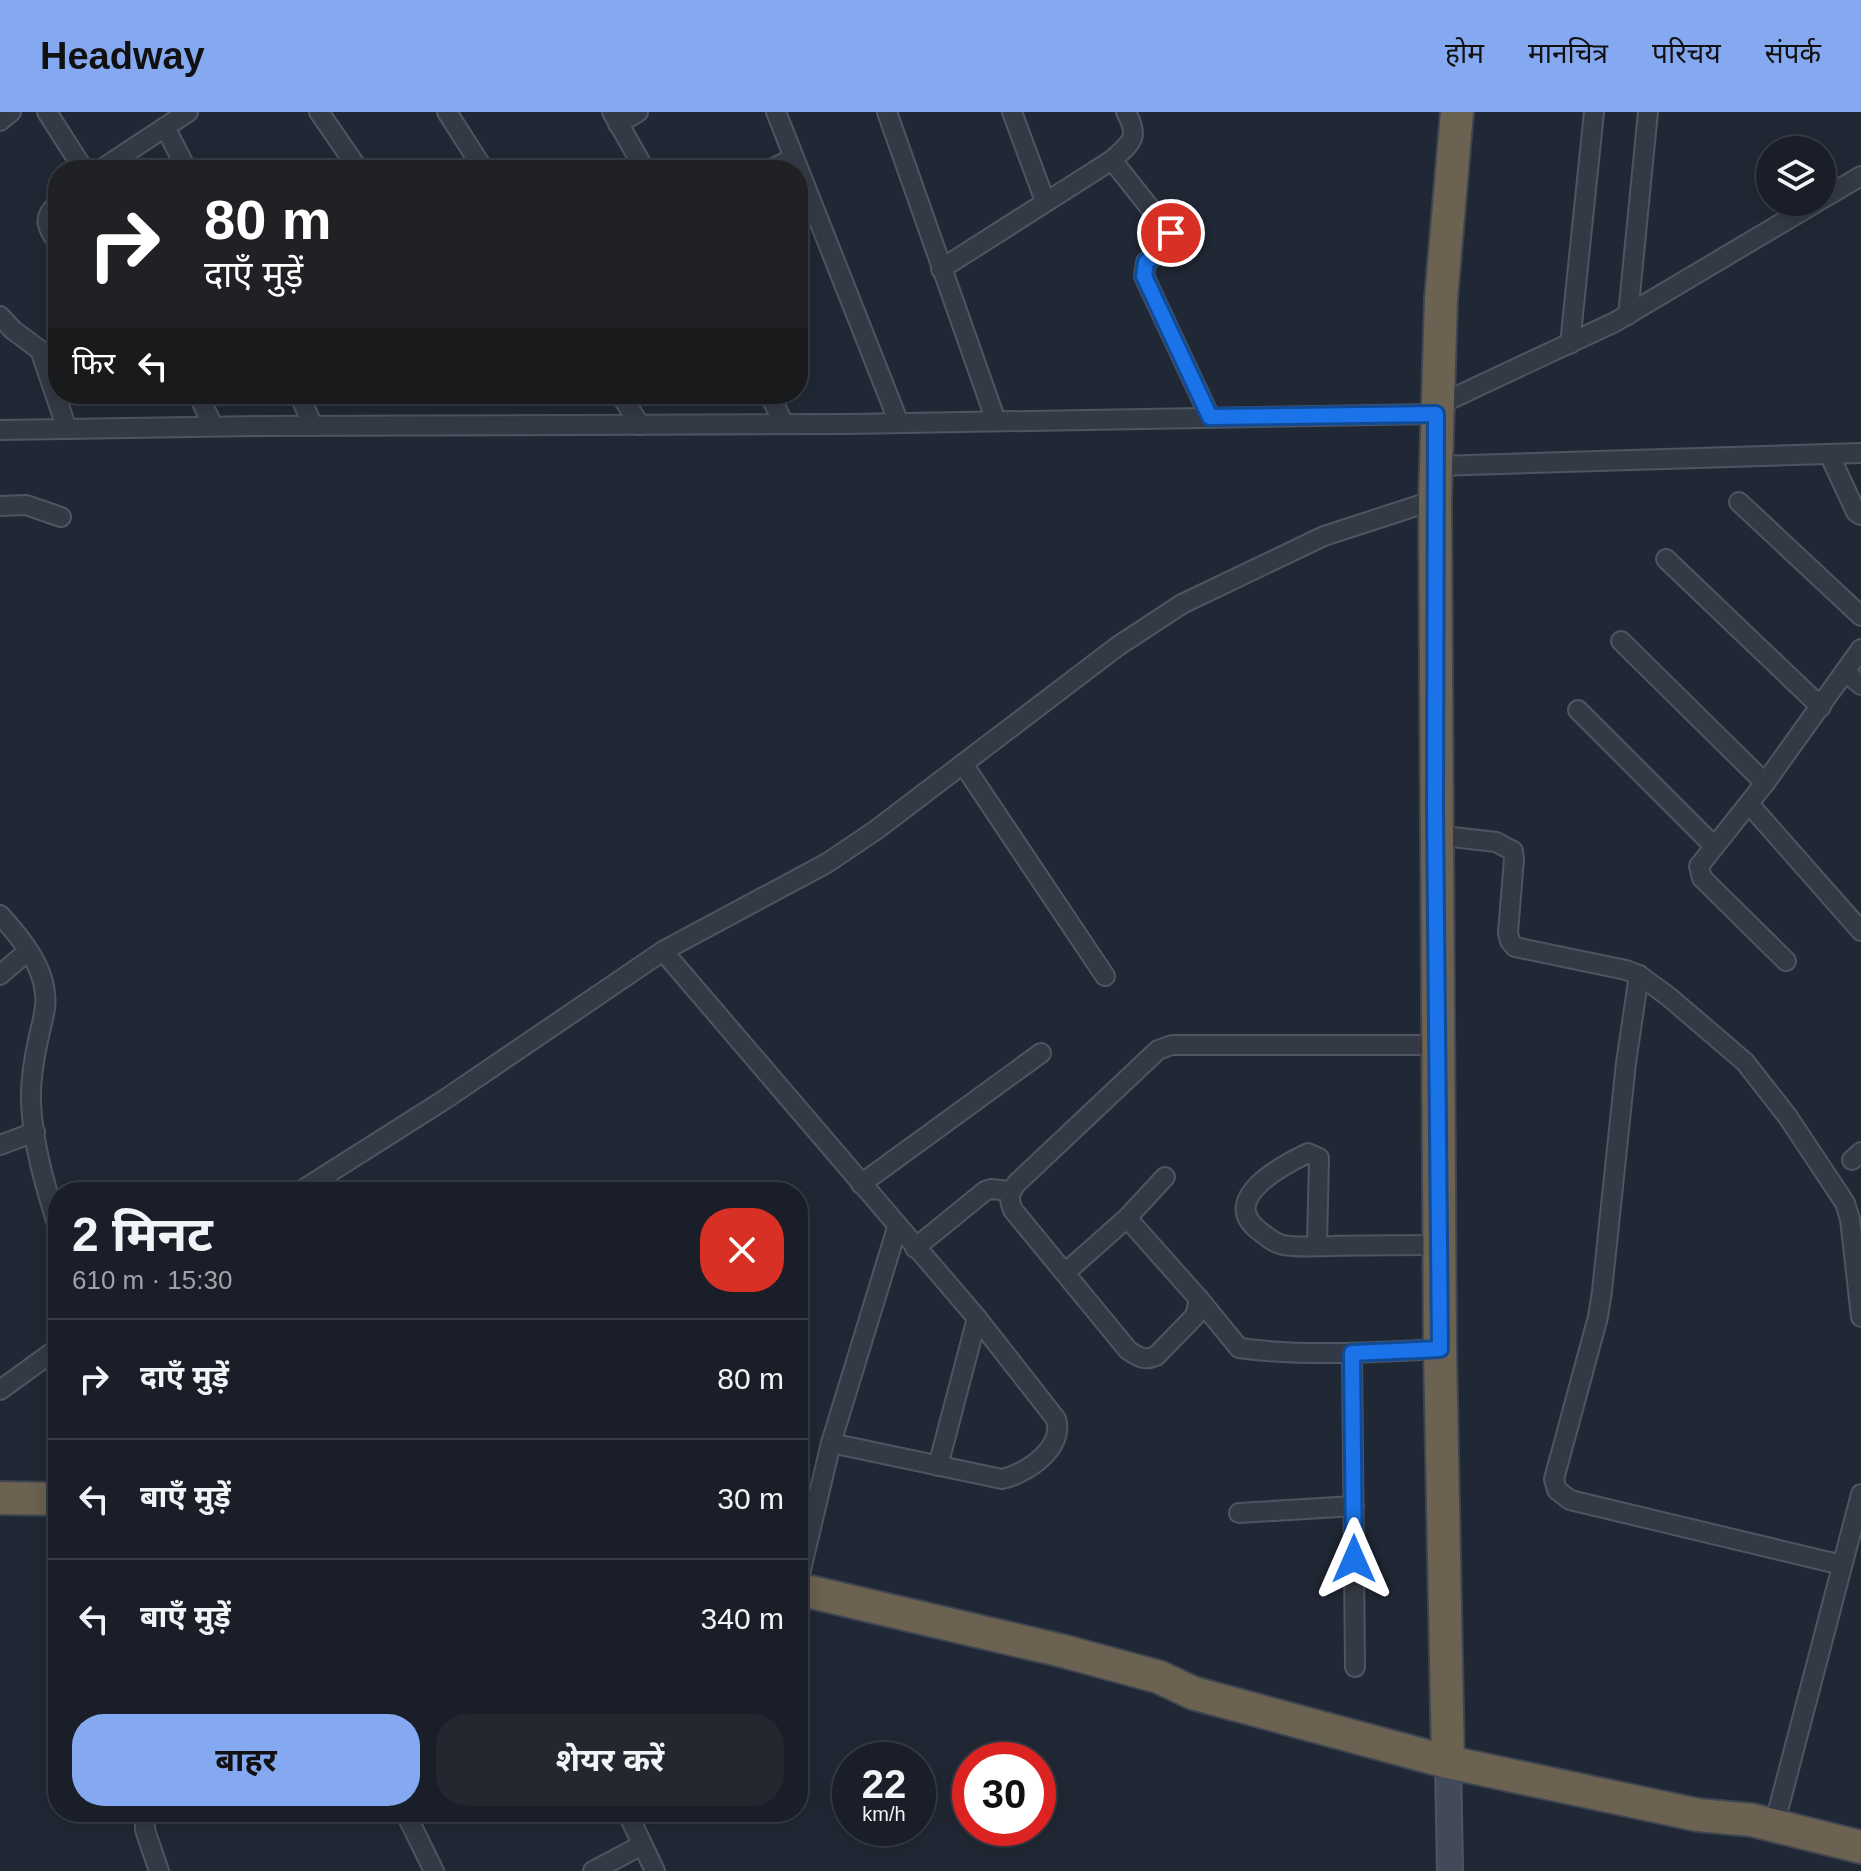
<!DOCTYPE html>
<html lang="hi">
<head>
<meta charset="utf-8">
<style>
	body { margin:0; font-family:Arial,"Noto Sans Devanagari",sans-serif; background:#222730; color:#f1f3f6; height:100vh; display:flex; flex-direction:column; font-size:30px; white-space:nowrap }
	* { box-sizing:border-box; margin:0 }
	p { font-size:26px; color:#9fa2a8 }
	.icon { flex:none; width:44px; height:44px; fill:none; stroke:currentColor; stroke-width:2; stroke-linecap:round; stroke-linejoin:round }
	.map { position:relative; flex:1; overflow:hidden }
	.drawer { position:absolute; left:48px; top:1070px; width:760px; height:640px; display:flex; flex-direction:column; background:#191e28; border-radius:32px; box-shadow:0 4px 20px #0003,0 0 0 2px #373c45 }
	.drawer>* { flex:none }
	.hud { position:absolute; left:48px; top:48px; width:760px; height:244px; border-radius:32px; box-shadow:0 4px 20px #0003,0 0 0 2px #373c45; background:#202124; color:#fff; overflow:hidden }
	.buttons { position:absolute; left:1756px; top:24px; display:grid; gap:16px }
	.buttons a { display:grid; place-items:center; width:80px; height:80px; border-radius:50%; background:#191e28; box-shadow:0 4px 20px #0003,0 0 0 2px #373c45; font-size:40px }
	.speed { position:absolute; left:832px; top:1630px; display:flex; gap:16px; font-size:40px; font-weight:700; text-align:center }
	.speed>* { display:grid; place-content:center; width:104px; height:104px; border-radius:50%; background:#191e28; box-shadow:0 4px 20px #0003,0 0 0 2px #373c45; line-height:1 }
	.speed small { font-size:20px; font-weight:400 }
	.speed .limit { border:12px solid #d22; background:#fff; color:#111 }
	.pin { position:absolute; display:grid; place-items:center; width:68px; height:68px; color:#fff; margin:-34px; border:4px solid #fff; border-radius:50%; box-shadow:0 2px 8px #0007 }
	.me { position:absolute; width:88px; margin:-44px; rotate:0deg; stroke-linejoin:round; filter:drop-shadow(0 0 6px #0008) }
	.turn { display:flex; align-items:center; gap:28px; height:168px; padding:0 24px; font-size:36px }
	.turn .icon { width:104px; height:104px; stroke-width:2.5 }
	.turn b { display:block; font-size:56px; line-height:68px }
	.then { display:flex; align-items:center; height:76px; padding:0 24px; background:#0003; gap:16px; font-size:30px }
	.round { display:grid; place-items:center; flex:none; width:84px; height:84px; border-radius:32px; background:#222730 }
	.head { display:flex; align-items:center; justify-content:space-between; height:136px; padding:0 24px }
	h1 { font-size:48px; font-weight:700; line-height:60px }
	.action { display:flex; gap:16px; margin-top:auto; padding:16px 24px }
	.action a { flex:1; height:92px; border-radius:32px; background:#85a9f0; color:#111; font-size:32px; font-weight:700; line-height:92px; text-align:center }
	.action a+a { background:#222730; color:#f1f3f6 }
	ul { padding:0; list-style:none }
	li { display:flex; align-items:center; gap:24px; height:120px; padding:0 24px; border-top:2px solid #373c45 }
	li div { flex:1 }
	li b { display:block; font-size:30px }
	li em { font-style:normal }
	header { display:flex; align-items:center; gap:48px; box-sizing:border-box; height:112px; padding:0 40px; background:#85a9f0; color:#111 }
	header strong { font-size:38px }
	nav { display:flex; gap:44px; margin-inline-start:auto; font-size:28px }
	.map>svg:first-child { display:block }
</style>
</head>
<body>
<header>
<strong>Headway</strong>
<nav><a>होम</a><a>मानचित्र</a><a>परिचय</a><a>संपर्क</a></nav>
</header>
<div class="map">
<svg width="1861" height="1759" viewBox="0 0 1861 1759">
	<rect width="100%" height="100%" fill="#212835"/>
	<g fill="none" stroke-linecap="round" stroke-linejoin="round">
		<!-- street casing -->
		<g stroke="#4e5560" stroke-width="22">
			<g id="street">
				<polyline points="47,0 84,58"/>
				<polyline points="319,0 359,58"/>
				<polyline points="447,0 484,58"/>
				<polyline points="612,0 645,58"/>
				<polyline points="776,0 899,311"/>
				<polyline points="887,0 996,309"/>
				<polyline points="1012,0 1045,89"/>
				<polyline points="0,9 11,0"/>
				<polyline points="618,12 638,0"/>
				<polyline points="165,15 187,58"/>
				<polyline points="1112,48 1173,125 1169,133 1146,150 1144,164 1210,305"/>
				<polyline points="100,58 188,0"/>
				<polyline points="769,58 794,46"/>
				<polyline points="1822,87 1861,64"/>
				<path d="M58 92C41 106 47 115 58 131"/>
				<path d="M941 157 1112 48C1132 30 1140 26 1126 0"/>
				<polyline points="1628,203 1648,0"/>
				<polyline points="0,204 13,218 40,238 67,317"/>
				<polyline points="1570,232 1594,0"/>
				<polyline points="198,282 213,314"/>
				<polyline points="299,282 313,314"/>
				<polyline points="620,282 640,313"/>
				<polyline points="769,282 784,312"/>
				<polyline points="1436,294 1615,210 1817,90"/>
				<polyline points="0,318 263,314 848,312 1436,302"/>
				<polyline points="1829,342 1856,400 1861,403"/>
				<polyline points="1436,354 1861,341"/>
				<polyline points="1739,390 1861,504"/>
				<polyline points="0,394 26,393 61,405"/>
				<polyline points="1666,447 1821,595"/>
				<polyline points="1621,529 1765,671"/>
				<polyline points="1845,560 1861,573"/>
				<polyline points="1578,598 1714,734"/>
				<polyline points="963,652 1105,864"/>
				<polyline points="1749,692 1861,819"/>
				<polyline points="1435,723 1496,730 1513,739 1514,747 1508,821 1510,829 1515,835 1626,858 1639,863 1669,885 1745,950 1788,1005 1845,1091 1850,1107 1861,1205"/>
				<path d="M0 803C19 824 43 852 45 882 47 896 42 910 39 924 34 946 30 968 31 991 33 1034 46 1076 58 1116"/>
				<path d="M663 839 977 1206 1056 1307C1065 1336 1026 1362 1002 1367L831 1331"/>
				<polyline points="1786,849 1702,766 1699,754 1765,671 1861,537"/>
				<polyline points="0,863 28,839"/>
				<polyline points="1639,863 1626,951 1602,1179 1598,1205 1554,1367 1557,1378 1570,1388 1842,1453"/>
				<polyline points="0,1033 35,1020"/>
				<polyline points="1852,1048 1861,1040"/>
				<polyline points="861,1072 1041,941"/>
				<polyline points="299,1080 444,988 663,839 827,751 876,718 1118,534 1182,492 1324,424 1435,388"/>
				<path d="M1127 1106 1199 1187 1195 1204 1156 1244C1144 1249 1138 1245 1128 1238L1013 1098C1008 1086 1009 1081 1017 1071L1158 938 1172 933H1438"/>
				<path d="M1317 1134 1319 1046 1308 1041C1283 1053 1220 1086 1257 1117 1265 1123 1273 1131 1283 1133 1299 1136 1317 1134 1333 1134 1368 1133 1404 1133 1439 1133"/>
				<polyline points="915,1136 985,1079 991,1077 1010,1079"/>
				<polyline points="1065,1161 1127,1106 1165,1065"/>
				<path d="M1199 1187 1239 1236C1305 1245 1373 1240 1440 1237"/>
				<polyline points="1352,1241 1355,1555"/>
				<polyline points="0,1278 58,1236"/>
				<polyline points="938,1354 977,1206"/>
				<polyline points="1239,1401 1354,1394"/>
				<polyline points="798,1471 831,1331 897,1116"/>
				<polyline points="145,1700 145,1718 159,1759"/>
				<polyline points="405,1700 434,1759"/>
				<polyline points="627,1700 655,1759"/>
				<polyline points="1774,1714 1861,1382"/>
				<polyline points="593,1759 642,1733"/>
			</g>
		</g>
		<!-- secondary casing -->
		<g stroke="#4e5560" stroke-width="28">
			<polyline id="secondary" points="1448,1650 1450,1759"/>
		</g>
		<!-- highway casing -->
		<g stroke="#3e4550" stroke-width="36">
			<g id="highway">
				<polyline points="0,1386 58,1387"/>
				<polyline points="798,1477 1063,1539 1159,1565 1193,1581 1448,1650 1698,1703 1752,1708 1861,1735"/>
				<polyline points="1448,1650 1440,1237 1435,388 1441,187 1457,0"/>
			</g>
		</g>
		<!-- street -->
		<use href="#street" stroke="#343a45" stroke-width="18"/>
		<!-- secondary -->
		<use href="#secondary" stroke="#424958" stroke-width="24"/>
		<!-- highway -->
		<use href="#highway" stroke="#6b6251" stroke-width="32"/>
	</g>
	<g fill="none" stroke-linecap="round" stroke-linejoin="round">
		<!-- route casing -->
		<g stroke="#114b97" stroke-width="20">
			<polyline id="route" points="1171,121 1173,125 1169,133 1146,150 1144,164 1210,305 1436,302 1435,697 1440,1237 1352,1241 1354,1447"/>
		</g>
		<!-- route -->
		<use href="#route" stroke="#1a73e8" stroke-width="14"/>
	</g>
</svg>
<div class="buttons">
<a><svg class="icon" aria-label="layers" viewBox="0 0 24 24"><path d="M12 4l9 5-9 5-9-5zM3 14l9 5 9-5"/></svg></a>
</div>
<div class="speed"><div>22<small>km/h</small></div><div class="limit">30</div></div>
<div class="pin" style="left:1171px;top:121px;background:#d93025"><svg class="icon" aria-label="arrive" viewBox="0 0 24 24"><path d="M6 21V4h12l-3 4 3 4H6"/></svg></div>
<svg class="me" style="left:1354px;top:1447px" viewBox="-20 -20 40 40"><path d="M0-17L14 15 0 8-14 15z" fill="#1a73e8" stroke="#fff" stroke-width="4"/></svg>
<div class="hud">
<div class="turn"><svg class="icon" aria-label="right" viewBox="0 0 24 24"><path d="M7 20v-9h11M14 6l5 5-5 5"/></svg><div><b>80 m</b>दाएँ मुड़ें</div></div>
<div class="then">फिर<svg class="icon" aria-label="left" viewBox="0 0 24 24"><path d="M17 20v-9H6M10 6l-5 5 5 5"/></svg></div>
</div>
<section class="drawer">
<div class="head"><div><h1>2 मिनट</h1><p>610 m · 15:30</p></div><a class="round" style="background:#d93025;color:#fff"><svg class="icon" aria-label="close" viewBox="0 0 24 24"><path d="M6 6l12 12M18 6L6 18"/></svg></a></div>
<ul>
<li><svg class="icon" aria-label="right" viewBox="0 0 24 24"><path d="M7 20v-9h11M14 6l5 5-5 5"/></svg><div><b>दाएँ मुड़ें</b></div><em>80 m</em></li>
<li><svg class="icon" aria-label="left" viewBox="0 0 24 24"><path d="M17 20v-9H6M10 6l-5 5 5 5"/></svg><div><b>बाएँ मुड़ें</b></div><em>30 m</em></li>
<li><svg class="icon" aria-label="left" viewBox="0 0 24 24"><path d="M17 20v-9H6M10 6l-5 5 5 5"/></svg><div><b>बाएँ मुड़ें</b></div><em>340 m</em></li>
</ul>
<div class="action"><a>बाहर</a><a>शेयर करें</a></div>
</section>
</div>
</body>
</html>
